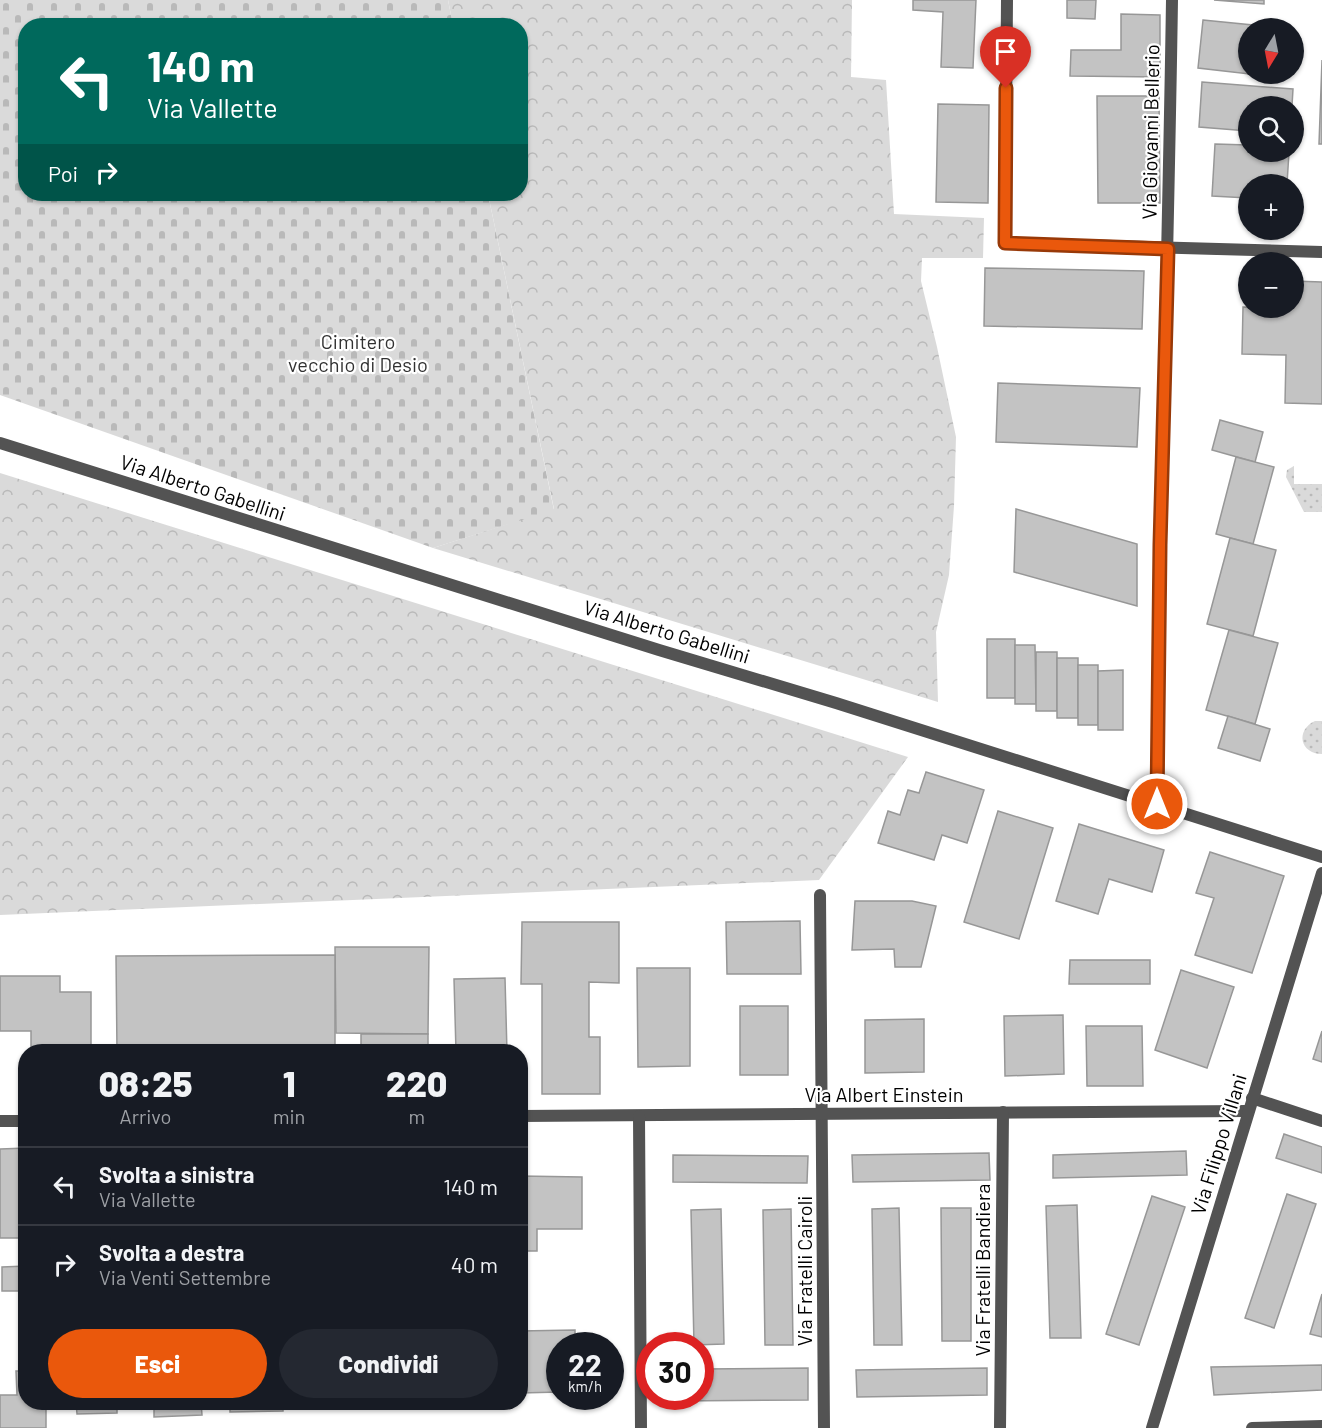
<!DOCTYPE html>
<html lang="it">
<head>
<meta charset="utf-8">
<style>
	body { margin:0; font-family:Barlow,sans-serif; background:#242831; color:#f1f3f6; height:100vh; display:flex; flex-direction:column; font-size:22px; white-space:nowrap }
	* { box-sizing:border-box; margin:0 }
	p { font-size:20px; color:#9ea1a6 }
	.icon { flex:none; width:33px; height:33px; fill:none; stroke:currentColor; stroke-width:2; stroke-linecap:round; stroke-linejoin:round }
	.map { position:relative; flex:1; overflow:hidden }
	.drawer { position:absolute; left:18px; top:1044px; width:510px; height:366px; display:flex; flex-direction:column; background:#171b24; border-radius:24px; box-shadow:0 2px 4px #0004 }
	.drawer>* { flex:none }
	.guide { position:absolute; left:18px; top:18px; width:510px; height:183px; border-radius:24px; box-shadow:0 2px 4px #0004; background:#00695c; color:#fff; overflow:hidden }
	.needle { width:39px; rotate:190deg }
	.buttons { position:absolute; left:1238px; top:18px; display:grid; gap:12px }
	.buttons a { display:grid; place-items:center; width:66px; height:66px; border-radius:50%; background:#171b24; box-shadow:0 2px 4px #0004; font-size:30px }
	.speed { position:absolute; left:546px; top:1332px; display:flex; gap:12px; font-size:30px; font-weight:700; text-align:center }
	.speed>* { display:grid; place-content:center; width:78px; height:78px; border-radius:50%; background:#171b24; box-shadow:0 2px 4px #0004; line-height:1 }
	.speed small { font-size:15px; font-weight:400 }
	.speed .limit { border:9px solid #d22; background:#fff; color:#111 }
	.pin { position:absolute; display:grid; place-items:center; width:51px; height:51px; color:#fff; margin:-62px -26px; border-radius:50% 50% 50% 0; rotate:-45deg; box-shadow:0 0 6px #0007 }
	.pin .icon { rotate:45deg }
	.me { position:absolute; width:66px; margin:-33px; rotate:0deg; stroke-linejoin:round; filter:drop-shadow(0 0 4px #0008) }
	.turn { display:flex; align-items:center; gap:21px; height:126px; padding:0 30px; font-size:27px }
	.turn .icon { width:78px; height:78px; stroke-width:2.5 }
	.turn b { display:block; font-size:42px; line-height:51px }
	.then { display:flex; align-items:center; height:57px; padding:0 30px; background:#0003; gap:12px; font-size:22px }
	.eta { display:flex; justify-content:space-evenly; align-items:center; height:102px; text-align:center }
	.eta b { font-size:36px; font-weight:800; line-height:42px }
	.primary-button { display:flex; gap:12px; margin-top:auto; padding:12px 30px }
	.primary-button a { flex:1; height:69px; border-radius:36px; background:#ea580c; color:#fff; font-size:24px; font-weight:800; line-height:69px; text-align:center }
	.primary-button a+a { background:#242831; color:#f1f3f6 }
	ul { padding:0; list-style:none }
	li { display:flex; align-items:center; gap:18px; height:78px; padding:0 30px; border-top:2px solid #363941 }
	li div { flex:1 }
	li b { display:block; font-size:22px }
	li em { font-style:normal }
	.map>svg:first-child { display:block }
</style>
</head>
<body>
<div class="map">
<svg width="1322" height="1428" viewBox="0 0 1322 1428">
	<defs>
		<pattern id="grass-dots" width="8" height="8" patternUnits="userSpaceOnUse" patternTransform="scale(1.5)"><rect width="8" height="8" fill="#dadada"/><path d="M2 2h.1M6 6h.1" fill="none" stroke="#b9b9b9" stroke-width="1.8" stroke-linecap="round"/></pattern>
		<pattern id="forest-crowns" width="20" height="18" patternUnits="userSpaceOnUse" patternTransform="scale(1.5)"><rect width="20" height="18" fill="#dadada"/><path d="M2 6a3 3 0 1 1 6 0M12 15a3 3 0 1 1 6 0" fill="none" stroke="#b9b9b9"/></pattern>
		<pattern id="cemetery-stones" width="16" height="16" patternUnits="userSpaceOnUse" patternTransform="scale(1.5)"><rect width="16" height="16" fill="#dadada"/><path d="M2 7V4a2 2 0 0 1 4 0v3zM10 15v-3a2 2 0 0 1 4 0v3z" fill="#b9b9b9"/></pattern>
	</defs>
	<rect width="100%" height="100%" fill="#fff"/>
	<!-- grass -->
	<g fill="url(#grass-dots)">
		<polygon points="1294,466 1294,484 1322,484 1322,512 1304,512 1286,477 1287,470"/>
		<path d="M1315 721H1322V754C1300 754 1295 730 1315 721Z"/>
	</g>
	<!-- forest -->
	<g fill="url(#forest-crowns)">
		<polygon points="448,0 852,0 851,77 886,80 894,214 984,218 983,258 922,258 921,281 937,347 956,437 954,506 949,575 936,632 938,702 433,548 554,509 488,194 520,194 520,26 453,25"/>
		<polygon points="0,473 908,757 819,880 0,915"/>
	</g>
	<!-- cemetery -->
	<polygon fill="url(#cemetery-stones)" points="0,0 448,0 453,25 26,26 26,194 488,194 554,510 433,548 0,395"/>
	<!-- building -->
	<g fill="#c3c3c3" stroke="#979797" stroke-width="1.5">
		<polygon points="913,0 976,0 973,68 941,67 943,12 913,10"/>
		<polygon points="1067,0 1096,0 1095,19 1067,18"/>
		<polygon points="1214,0 1264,0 1264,4"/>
		<polygon points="1121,14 1160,15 1160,77 1070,76 1071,50 1121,50"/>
		<polygon points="1203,20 1263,26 1263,28 1248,28 1248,74 1258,74 1258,75 1198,68"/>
		<polygon points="1322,60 1322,144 1319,144"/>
		<polygon points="1202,82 1293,89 1292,106 1248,106 1248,131 1199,127"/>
		<polygon points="1097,96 1159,96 1160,203 1098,203"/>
		<polygon points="938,104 989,105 988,203 936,202"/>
		<polygon points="1215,144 1248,145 1248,152 1289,152 1287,184 1248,184 1248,198 1212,196"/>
		<polygon points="985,268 1144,271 1142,329 984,326"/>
		<polygon points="1293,281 1322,282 1322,404 1285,403 1286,355 1242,354 1243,307 1293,308"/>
		<polygon points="998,383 1140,388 1137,447 996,442"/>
		<polygon points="1220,420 1263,432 1255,462 1212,450"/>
		<polygon points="1236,457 1274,467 1253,544 1216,534"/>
		<polygon points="1016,509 1137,544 1137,606 1014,572"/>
		<polygon points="1230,538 1276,550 1253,636 1207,624"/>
		<polygon points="1229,630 1278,643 1255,724 1206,710"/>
		<rect x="987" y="639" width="28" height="59"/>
		<polygon points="1015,645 1035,645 1036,704 1015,704"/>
		<rect x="1036" y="652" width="21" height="59"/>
		<rect x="1057" y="658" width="21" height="60"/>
		<rect x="1078" y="665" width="20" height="60"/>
		<polygon points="1123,670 1123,730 1098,730 1098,671"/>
		<polygon points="1228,716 1270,729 1260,761 1218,748"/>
		<polygon points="926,772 984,790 967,843 942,835 934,860 878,843 888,811 900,815 908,790 919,793"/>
		<polygon points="998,811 1053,828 1019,939 964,922"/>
		<polygon points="1079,824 1164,850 1152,892 1109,879 1098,914 1056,901"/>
		<polygon points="1210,852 1284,876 1252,973 1195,955 1214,898 1196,893"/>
		<polygon points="855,901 912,901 936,906 921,967 895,967 894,949 852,950"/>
		<polygon points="800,921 801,974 727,974 726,922"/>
		<polygon points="522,922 619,922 619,983 589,982 589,1037 600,1037 600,1094 542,1094 542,984 521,984"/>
		<polygon points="335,947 429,947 428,1034 336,1033"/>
		<polygon points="335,955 335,1052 117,1052 116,956"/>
		<polygon points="1070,960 1150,960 1150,984 1069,984"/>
		<polygon points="637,968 690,968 690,1066 638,1067"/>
		<polygon points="1181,970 1234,987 1207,1068 1155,1050"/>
		<polygon points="0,976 60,976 60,992 91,992 91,1052 31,1052 31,1031 0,1031"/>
		<polygon points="505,978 507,1052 456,1052 454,979"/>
		<rect x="740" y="1006" width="48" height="69"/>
		<polygon points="1063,1015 1064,1074 1005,1076 1004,1016"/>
		<polygon points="924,1019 924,1072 865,1073 865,1020"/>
		<polygon points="1086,1026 1142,1026 1143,1086 1087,1086"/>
		<polygon points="1322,1031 1322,1062 1313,1059"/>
		<rect x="361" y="1034" width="67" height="18"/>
		<polygon points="1284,1134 1322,1147 1322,1173 1276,1158"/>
		<polygon points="26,1148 26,1238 0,1238 0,1149"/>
		<polygon points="1186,1151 1187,1175 1053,1178 1053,1155"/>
		<polygon points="989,1153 990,1180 853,1182 852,1155"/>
		<polygon points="673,1155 808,1156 807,1183 673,1182"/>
		<polygon points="520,1176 582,1177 582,1229 537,1229 537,1251 520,1251"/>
		<polygon points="1287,1194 1316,1204 1274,1328 1245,1318"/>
		<polygon points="1152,1196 1185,1207 1139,1345 1106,1334"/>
		<polygon points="1077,1205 1081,1338 1050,1338 1046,1206"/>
		<polygon points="899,1208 902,1345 874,1345 872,1209"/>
		<polygon points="941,1208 971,1208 971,1341 942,1341"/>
		<polygon points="721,1209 724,1344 694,1345 691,1210"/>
		<polygon points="791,1209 793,1345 765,1345 763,1210"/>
		<polygon points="26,1266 26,1291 2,1291 2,1267"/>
		<polygon points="1322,1294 1322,1337 1310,1334"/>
		<polygon points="575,1330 575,1346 560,1346 560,1392 520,1393 520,1331"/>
		<polygon points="1322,1365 1322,1390 1214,1395 1211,1367"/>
		<polygon points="808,1368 808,1400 675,1401 675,1396 700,1396 700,1369"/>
		<polygon points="987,1368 987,1395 857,1397 856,1370"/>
		<polygon points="16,1371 26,1371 26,1402 46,1402 46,1428 0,1428 0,1395 17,1395"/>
		<polygon points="76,1402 117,1402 117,1413 77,1414"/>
		<polygon points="154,1402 201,1402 202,1415 154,1417"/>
		<polygon points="230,1402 283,1402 283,1411 230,1412"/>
		<polygon points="317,1402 375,1402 375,1406 317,1407"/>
	</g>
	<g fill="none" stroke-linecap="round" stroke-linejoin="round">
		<!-- street -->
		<g stroke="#535353" stroke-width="12">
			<polyline points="1007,0 1005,243 1322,252"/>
			<polyline points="0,443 659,650 836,703 1322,857"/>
			<path d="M1157 804C1159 536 1168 268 1172 0"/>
			<polyline points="820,895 824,1428"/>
			<polyline points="1252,1098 1322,1121"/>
			<polyline points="520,1116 1248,1111"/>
			<polyline points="639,1116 641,1428"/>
			<polyline points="0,1121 26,1121"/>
			<polyline points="1000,1428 1003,1112"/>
			<polyline points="1152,1428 1322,873"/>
			<polyline points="1252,1428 1322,1426"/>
		</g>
	</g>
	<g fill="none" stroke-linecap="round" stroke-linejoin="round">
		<!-- route casing -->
		<g stroke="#983908" stroke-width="15">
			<polyline id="route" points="1006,88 1005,243 1168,249 1160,545 1157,804"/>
		</g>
		<!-- route -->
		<use href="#route" stroke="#ea580c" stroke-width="10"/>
	</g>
	<g text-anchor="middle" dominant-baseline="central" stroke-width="4.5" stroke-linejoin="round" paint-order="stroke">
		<!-- street labels -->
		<g font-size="20" fill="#000" stroke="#fff">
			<text transform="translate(1150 132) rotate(-89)">Via Giovanni Bellerio</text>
			<text transform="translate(203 487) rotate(18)">Via Alberto Gabellini</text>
			<text transform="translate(667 631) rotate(17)">Via Alberto Gabellini</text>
			<text x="884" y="1094">Via Albert Einstein</text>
			<text transform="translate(1218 1144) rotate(-73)">Via Filippo Villani</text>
			<text transform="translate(982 1270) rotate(-90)">Via Fratelli Bandiera</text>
			<text transform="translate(804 1271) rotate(-90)">Via Fratelli Cairoli</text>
		</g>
		<!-- park labels -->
		<g font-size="20" fill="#313131" stroke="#fff">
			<text x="358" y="341">Cimitero<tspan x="358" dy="23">vecchio di Desio</tspan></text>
		</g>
	</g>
</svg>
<div class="buttons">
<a><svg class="needle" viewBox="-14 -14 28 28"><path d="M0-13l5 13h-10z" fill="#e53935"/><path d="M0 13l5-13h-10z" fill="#9ea1a6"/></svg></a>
<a><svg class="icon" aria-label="search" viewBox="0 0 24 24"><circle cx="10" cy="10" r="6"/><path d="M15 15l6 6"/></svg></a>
<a>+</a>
<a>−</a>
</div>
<div class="speed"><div>22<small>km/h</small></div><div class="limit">30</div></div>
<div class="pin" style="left:1006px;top:88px;background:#d93025"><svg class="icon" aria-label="arrive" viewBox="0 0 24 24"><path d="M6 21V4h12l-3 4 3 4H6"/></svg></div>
<svg class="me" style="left:1157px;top:804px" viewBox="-20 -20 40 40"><circle r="17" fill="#ea580c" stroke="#fff" stroke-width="3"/><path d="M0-11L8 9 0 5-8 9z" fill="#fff"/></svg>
<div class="guide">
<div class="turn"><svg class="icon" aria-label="left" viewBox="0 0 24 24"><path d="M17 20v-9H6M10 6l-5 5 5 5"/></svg><div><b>140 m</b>Via Vallette</div></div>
<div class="then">Poi<svg class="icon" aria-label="right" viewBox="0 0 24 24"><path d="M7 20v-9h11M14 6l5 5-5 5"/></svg></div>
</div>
<section class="drawer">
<div class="eta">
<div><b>08:25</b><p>Arrivo</p></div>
<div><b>1</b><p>min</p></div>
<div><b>220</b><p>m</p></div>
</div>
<ul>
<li><svg class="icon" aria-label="left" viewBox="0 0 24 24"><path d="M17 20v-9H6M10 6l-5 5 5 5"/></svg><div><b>Svolta a sinistra</b><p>Via Vallette</p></div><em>140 m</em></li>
<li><svg class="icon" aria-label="right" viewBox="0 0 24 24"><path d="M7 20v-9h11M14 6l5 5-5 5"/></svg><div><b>Svolta a destra</b><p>Via Venti Settembre</p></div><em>40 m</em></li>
</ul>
<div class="primary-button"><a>Esci</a><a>Condividi</a></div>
</section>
</div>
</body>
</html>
